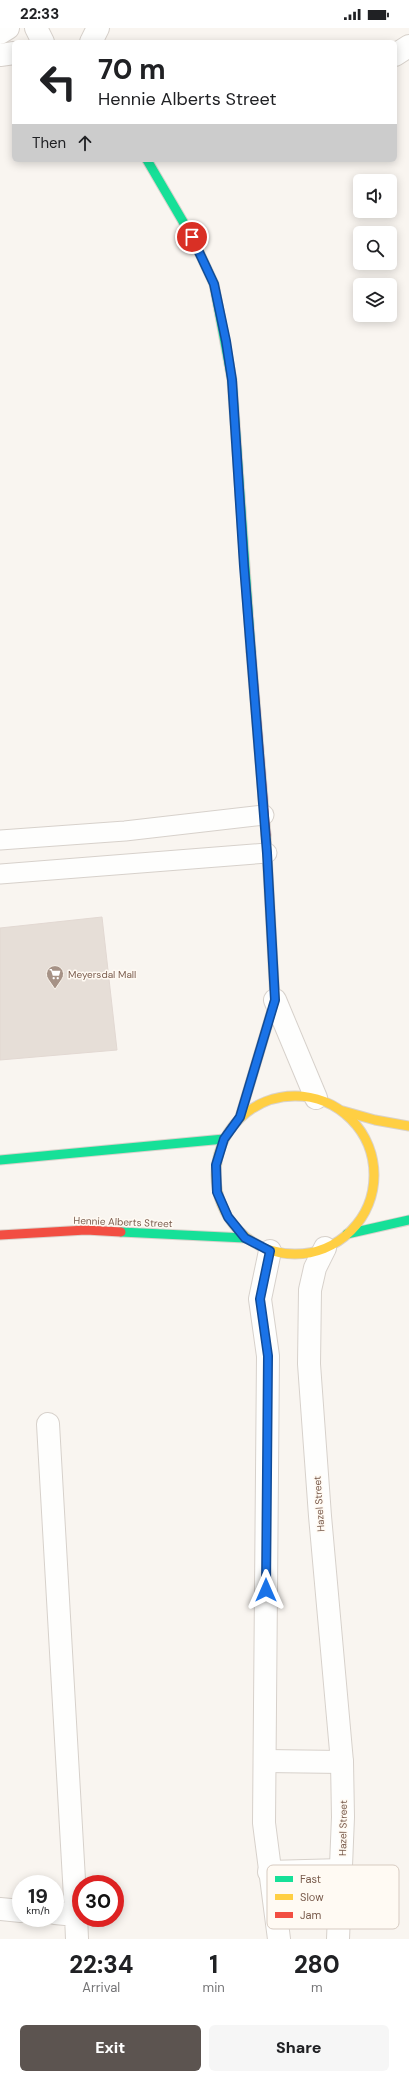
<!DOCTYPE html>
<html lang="en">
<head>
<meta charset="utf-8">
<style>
	body { margin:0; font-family:"DM Sans",sans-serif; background:#f6f6f6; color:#202124; height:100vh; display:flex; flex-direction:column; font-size:15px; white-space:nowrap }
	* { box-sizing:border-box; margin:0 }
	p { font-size:13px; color:#757577 }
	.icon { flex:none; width:22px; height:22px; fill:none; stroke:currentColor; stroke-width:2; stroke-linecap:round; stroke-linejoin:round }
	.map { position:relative; height:1911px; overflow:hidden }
	.panel { display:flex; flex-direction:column; background:#fff; flex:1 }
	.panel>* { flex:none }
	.guide { position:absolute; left:12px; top:12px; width:385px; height:122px; border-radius:6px; box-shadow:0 2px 10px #0003; background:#fff; color:#202124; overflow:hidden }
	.fabs { position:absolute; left:353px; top:146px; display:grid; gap:8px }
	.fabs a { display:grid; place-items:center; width:44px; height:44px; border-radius:6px; background:#fff; box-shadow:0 2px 10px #0003; font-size:20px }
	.speed { position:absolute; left:12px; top:1847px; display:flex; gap:8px; font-size:20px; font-weight:700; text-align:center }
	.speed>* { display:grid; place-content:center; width:52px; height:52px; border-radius:50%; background:#fff; box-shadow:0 2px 10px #0003; line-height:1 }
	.speed small { font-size:10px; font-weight:400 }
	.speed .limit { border:6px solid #d22; background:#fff; color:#111 }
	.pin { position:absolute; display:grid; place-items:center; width:34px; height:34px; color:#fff; margin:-17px; border:2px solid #fff; border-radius:50%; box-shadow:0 1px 4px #0007 }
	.me { position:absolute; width:44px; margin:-22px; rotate:0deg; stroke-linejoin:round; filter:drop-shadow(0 0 3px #0008) }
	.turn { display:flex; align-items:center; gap:14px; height:84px; padding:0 20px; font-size:18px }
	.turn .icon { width:52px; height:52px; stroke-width:2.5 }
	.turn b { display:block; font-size:28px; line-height:34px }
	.then { display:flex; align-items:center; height:38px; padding:0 20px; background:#0003; gap:8px; font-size:15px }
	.eta { display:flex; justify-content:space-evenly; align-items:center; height:68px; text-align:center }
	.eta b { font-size:24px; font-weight:800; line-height:28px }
	.primary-button { display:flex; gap:8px; margin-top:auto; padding:8px 20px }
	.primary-button a { flex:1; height:46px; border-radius:6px; background:#5c5450; color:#fff; font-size:16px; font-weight:800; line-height:46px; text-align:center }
	.primary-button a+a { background:#f6f6f6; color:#202124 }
	.status { display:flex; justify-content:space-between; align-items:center; height:28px; padding:0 20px; background:#fff; direction:ltr }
	.status svg { height:11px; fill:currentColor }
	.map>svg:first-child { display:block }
</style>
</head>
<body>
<div class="status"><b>22:33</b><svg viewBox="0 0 49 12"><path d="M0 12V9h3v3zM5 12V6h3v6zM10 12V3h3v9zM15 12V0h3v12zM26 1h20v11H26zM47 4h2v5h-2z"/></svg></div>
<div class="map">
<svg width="409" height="1911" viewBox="0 0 409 1911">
	<rect width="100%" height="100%" fill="#f9f5f0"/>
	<!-- building -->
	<polygon fill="#e6ded7" stroke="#e2d8d2" points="102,889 117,1022 0,1032 0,900"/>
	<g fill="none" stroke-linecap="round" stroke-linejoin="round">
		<!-- lane casing -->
		<g stroke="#d7d1cb" stroke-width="21">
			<g id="lane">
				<polyline points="0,812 125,803 264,787"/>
				<polyline points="0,846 267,825"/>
			</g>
		</g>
		<!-- street casing -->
		<g stroke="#d7d1cb" stroke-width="24">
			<g id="street">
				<polyline points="36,0 43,14"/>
				<polyline points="0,5 8,0"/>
				<polyline points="91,14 98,0"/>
				<polyline points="0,27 14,25"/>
				<polyline points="395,27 409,18"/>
				<polyline points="275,972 316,1070"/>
				<polyline points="325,1220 315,1240 310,1262 309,1336 320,1488 342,1734 343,1789 338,1911"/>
				<polyline points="270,1223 260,1271 268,1328 264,1795 279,1911"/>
				<polyline points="48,1396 76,1887"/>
				<polyline points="266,1733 342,1734"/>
				<polyline points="269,1844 342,1842"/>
				<polyline points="0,1881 21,1883"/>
				<polyline points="55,1885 76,1887 77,1911"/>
			</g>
		</g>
		<!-- fast casing -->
		<g stroke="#d9d2cb" stroke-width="11">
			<g id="fast">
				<polyline points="147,132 192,209 214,256 232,352 251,624"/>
				<polyline points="0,1132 224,1111"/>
				<polyline points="121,1204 245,1210"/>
				<polyline points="347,1206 409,1192"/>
			</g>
		</g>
		<!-- slow casing -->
		<g stroke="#d9d2cb" stroke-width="11">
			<g id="slow">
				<circle cx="295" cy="1147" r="79"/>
				<polyline points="343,1083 375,1092 409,1098"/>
				<polyline points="240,1089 275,972 266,807"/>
			</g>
		</g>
		<!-- jam casing -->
		<g stroke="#d9d2cb" stroke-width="11">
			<g id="jam">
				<polyline points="251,624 266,807"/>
				<polyline points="0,1207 86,1202 121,1204"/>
			</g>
		</g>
		<!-- lane -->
		<use href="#lane" stroke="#fefefd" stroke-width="19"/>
		<!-- street -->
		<use href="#street" stroke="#fefefd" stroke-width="22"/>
		<!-- fast -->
		<use href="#fast" stroke="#16e098" stroke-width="9"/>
		<!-- slow -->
		<use href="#slow" stroke="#ffcf43" stroke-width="9"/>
		<!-- jam -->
		<use href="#jam" stroke="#f24e42" stroke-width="9"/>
	</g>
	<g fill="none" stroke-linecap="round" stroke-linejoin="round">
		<!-- route casing -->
		<g stroke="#114b97" stroke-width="10">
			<polyline id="route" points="192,209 214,256 226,313 232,352 244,538 267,825 275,972 240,1089 224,1111 216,1137 217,1164 228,1189 245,1210 270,1223 260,1271 268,1328 266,1562"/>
		</g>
		<!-- route -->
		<use href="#route" stroke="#1a73e8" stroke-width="7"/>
	</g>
	<!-- icons -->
	<defs>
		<g id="supermarket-pin" transform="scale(0.9)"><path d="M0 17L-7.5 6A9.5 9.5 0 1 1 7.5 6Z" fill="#a69286" stroke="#fffaf3"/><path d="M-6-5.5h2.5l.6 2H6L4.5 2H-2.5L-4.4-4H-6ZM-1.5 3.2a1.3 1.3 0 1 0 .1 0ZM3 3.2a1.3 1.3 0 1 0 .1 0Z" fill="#fff"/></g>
	</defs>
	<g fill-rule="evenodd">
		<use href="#supermarket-pin" x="55" y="946"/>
	</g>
	<g text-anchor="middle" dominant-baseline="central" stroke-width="3" stroke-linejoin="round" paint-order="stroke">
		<!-- poi labels -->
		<g font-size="10" fill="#7a5c4d" stroke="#fffaf3" text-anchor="start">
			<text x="68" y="946">Meyersdal Mall</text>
		</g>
		<!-- street labels -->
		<g font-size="10" fill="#7a5c4d" stroke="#fffaf3">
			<text transform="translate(123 1194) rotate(2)">Hennie Alberts Street</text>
			<text transform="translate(319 1476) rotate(-94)">Hazel Street</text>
			<text transform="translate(343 1800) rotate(-89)">Hazel Street</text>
		</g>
	</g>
	<!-- legend -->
	<rect x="267" y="1837" width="132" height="64" rx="6" fill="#fffaf3" stroke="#d7cbc1" stroke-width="1"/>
	<rect x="275" y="1848" width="18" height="6" fill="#16e098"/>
	<rect x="275" y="1866" width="18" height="6" fill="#ffcf43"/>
	<rect x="275" y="1884" width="18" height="6" fill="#f24e42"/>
	<g font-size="11" fill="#7a5c4d">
		<text x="300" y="1855">Fast</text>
		<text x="300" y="1873">Slow</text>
		<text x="300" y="1891">Jam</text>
	</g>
</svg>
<div class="fabs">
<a><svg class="icon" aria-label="sound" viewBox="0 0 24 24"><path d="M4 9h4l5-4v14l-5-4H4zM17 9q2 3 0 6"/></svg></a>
<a><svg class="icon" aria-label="search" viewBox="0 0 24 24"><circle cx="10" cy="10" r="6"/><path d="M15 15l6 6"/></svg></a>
<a><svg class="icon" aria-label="layers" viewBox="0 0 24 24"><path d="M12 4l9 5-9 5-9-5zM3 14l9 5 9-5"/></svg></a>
</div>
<div class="speed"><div>19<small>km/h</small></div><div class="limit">30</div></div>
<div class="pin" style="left:192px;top:209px;background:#d93025"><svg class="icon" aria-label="arrive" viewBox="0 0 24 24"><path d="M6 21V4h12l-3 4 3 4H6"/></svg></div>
<svg class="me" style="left:266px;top:1562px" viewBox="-20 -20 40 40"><path d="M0-17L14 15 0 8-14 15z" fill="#1a73e8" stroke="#fff" stroke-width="4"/></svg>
<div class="guide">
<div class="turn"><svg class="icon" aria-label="left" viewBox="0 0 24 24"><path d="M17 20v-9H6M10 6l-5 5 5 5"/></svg><div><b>70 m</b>Hennie Alberts Street</div></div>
<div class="then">Then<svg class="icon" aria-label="ahead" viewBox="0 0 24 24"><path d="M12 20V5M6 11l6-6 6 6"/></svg></div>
</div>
</div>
<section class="panel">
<div class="eta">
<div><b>22:34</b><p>Arrival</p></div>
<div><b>1</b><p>min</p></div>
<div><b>280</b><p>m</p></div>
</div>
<div class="primary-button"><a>Exit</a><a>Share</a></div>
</section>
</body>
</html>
